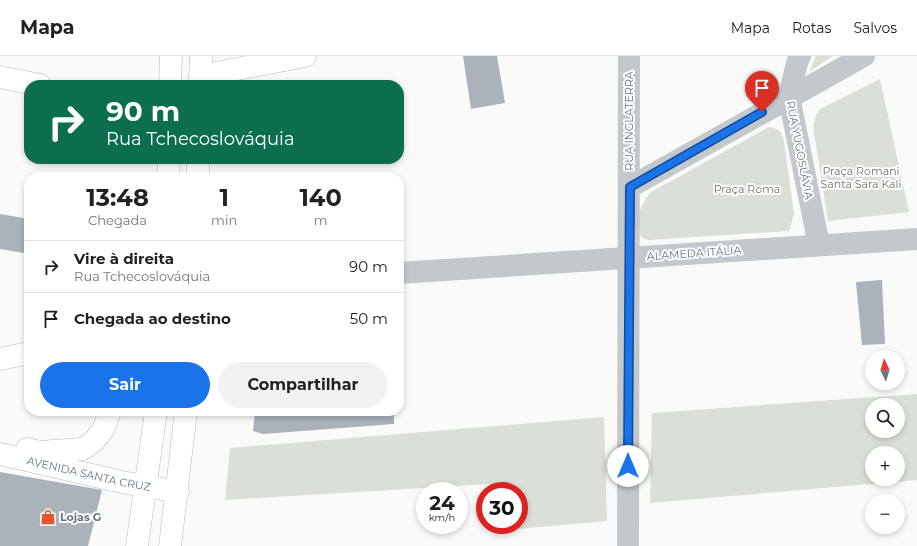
<!DOCTYPE html>
<html lang="pt">
<head>
<meta charset="utf-8">
<style>
	body { margin:0; font-family:Montserrat,sans-serif; background:#f2f2f2; color:#202124; height:100vh; display:flex; flex-direction:column; font-size:15px; white-space:nowrap }
	* { box-sizing:border-box; margin:0 }
	p { font-size:13px; color:#757577 }
	.icon { flex:none; width:22px; height:22px; fill:none; stroke:currentColor; stroke-width:2; stroke-linecap:round; stroke-linejoin:round }
	.map { position:relative; flex:1; overflow:hidden }
	.panel { position:absolute; left:24px; top:116px; width:380px; height:244px; display:flex; flex-direction:column; background:#fff; border-radius:16px; box-shadow:0 2px 6px #0003 }
	.panel>* { flex:none }
	.banner { position:absolute; left:24px; top:24px; width:380px; height:84px; border-radius:16px; box-shadow:0 2px 6px #0003; background:#0b6e4f; color:#fff; overflow:hidden }
	.needle { width:26px; rotate:355deg }
	.tools { position:absolute; left:865px; top:294px; display:grid; gap:8px }
	.tools a { display:grid; place-items:center; width:40px; height:40px; border-radius:50%; background:#fff; box-shadow:0 2px 6px #0003; font-size:20px }
	.speed { position:absolute; left:416px; top:426px; display:flex; gap:8px; font-size:20px; font-weight:700; text-align:center }
	.speed>* { display:grid; place-content:center; width:52px; height:52px; border-radius:50%; background:#fff; box-shadow:0 2px 6px #0003; line-height:1 }
	.speed small { font-size:10px; font-weight:400 }
	.speed .limit { border:6px solid #d22; background:#fff; color:#111 }
	.pin { position:absolute; display:grid; place-items:center; width:34px; height:34px; color:#fff; margin:-41px -17px; border-radius:50% 50% 50% 0; rotate:-45deg; box-shadow:0 0 4px #0007 }
	.pin .icon { rotate:45deg }
	.me { position:absolute; width:44px; margin:-22px; rotate:0deg; stroke-linejoin:round; filter:drop-shadow(0 0 3px #0008) }
	.turn { display:flex; align-items:center; gap:14px; height:84px; padding:0 16px; font-size:18px }
	.turn .icon { width:52px; height:52px; stroke-width:2.5 }
	.turn b { display:block; font-size:28px; line-height:34px }
	.eta { display:flex; justify-content:space-evenly; align-items:center; height:68px; text-align:center }
	.eta b { font-size:24px; font-weight:700; line-height:28px }
	.cta { display:flex; gap:8px; margin-top:auto; padding:8px 16px }
	.cta a { flex:1; height:46px; border-radius:24px; background:#1a73e8; color:#fff; font-size:16px; font-weight:700; line-height:46px; text-align:center }
	.cta a+a { background:#f2f2f2; color:#202124 }
	ul { padding:0; list-style:none }
	li { display:flex; align-items:center; gap:12px; height:52px; padding:0 16px; border-top:1px solid #e0e0e0 }
	li div { flex:1 }
	li b { display:block; font-size:15px }
	li em { font-style:normal }
	header { display:flex; align-items:center; gap:24px; box-sizing:border-box; height:56px; padding:0 20px; background:#fff; border-bottom:1px solid #e0e0e0 }
	header strong { font-size:19px }
	nav { display:flex; gap:22px; margin-inline-start:auto; font-size:14px }
	.map>svg:first-child { display:block }
</style>
</head>
<body>
<header>
<strong>Mapa</strong>
<nav><a>Mapa</a><a>Rotas</a><a>Salvos</a></nav>
</header>
<div class="map">
<svg width="917" height="490" viewBox="0 0 917 490">
	<rect width="100%" height="100%" fill="#fafaf8"/>
	<!-- green -->
	<g fill="#dadfd7" fill-rule="evenodd">
		<polygon points="816,0 833,0 809,16"/>
		<polygon points="880,23 909,156 828,165 813,70 816,59 820,53"/>
		<path d="M769 71C780 73 782 75 784 86L794 158 789 175 648 184 641 181C636 163 639 150 651 136Z"/>
		<path d="M917 338V424L650 447 652 357ZM872 349H898V375H872ZM872 397H898V423H872Z"/>
		<polygon points="604,361 607,465 493,475 492,469 519,469 519,435 490,435 489,428 225,444 230,392"/>
	</g>
	<!-- building -->
	<g fill="#aab3b9">
		<polygon points="463,0 497,0 505,47 471,53"/>
		<polygon points="0,158 29,163 29,198 0,193"/>
		<polygon points="882,224 885,288 862,289 856,226"/>
		<polygon points="255,355 394,355 394,368 263,378 253,375"/>
		<polygon points="0,416 102,434 88,490 0,490"/>
	</g>
	<g fill="none" stroke-linecap="round" stroke-linejoin="round">
		<!-- secondary casing -->
		<g stroke="#b3babf" stroke-width="23">
			<g id="secondary">
				<polyline points="200,20 305,0"/>
				<polyline points="0,21 40,29"/>
				<polyline points="0,303 29,297"/>
				<polyline points="27,393 40,396 83,393 95,384 104,372 110,355"/>
				<path id="s1" d="M0 398 122 426 178 436"/>
			</g>
		</g>
		<!-- primary casing -->
		<g stroke="#b5babe" stroke-width="23">
			<g id="primary">
				<polyline points="170,29 171,0"/>
				<polyline points="200,29 201,0"/>
				<polyline points="168,121 169,103"/>
				<polyline points="198,121 198,103"/>
				<polyline points="137,490 156,355"/>
				<polyline points="170,490 186,355"/>
			</g>
		</g>
		<!-- street -->
		<g stroke="#c3c8cc" stroke-width="22">
			<polyline points="800,0 797,7 789,41 819,189"/>
			<polyline points="630,131 864,0"/>
			<polyline points="399,217 917,183"/>
			<polyline points="628,490 629,0"/>
		</g>
		<!-- secondary -->
		<use href="#secondary" stroke="#fff" stroke-width="22"/>
		<!-- primary -->
		<use href="#primary" stroke="#fff" stroke-width="22"/>
	</g>
	<g fill="none" stroke-linecap="round" stroke-linejoin="round">
		<!-- route casing -->
		<g stroke="#114b97" stroke-width="10">
			<polyline id="route" points="628,410 630,131 762,56"/>
		</g>
		<!-- route -->
		<use href="#route" stroke="#1a73e8" stroke-width="7"/>
	</g>
	<!-- icons -->
	<defs>
		<g id="shop-bare" transform="scale(1.2)"><path d="M-5-2.5h2.3a2.7 3.5 0 0 1 5.4 0H5L5.5 6h-11ZM-1.5-2.5h3a1.5 2.3 0 0 0-3 0Z" fill="#e4572e" stroke="#fff" stroke-width="2.5" paint-order="stroke"/></g>
	</defs>
	<g fill-rule="evenodd">
		<use href="#shop-bare" x="48" y="461"/>
	</g>
	<g text-anchor="middle" dominant-baseline="central" stroke-width="4" stroke-linejoin="round" paint-order="stroke">
		<!-- street labels -->
		<g font-size="11" fill="#657683" stroke="#fff">
			<text transform="translate(629 65) rotate(-90)">RUA INGLATERRA</text>
			<text transform="translate(800 94) rotate(79)">RUA YUGOSLÁVIA</text>
			<text transform="translate(694 197) rotate(-4)">ALAMEDA ITÁLIA</text>
			<text stroke="none"><textPath href="#s1" startOffset="91">AVENIDA SANTA CRUZ</textPath></text>
		</g>
		<!-- park labels -->
		<g font-size="11" fill="#687a64" stroke="#fff">
			<text x="861" y="115">Praça Romani<tspan x="861" dy="13">Santa Sara Kali</tspan></text>
			<text x="747" y="133">Praça Roma</text>
		</g>
		<!-- poi labels -->
		<g font-size="11" font-weight="bold" fill="#657683" stroke="#fff" text-anchor="start">
			<text x="60" y="461">Lojas G</text>
		</g>
	</g>
</svg>
<div class="tools">
<a><svg class="needle" viewBox="-14 -14 28 28"><path d="M0-13l5 13h-10z" fill="#e53935"/><path d="M0 13l5-13h-10z" fill="#757577"/></svg></a>
<a><svg class="icon" aria-label="search" viewBox="0 0 24 24"><circle cx="10" cy="10" r="6"/><path d="M15 15l6 6"/></svg></a>
<a>+</a>
<a>−</a>
</div>
<div class="speed"><div>24<small>km/h</small></div><div class="limit">30</div></div>
<div class="pin" style="left:762px;top:56px;background:#d93025"><svg class="icon" aria-label="arrive" viewBox="0 0 24 24"><path d="M6 21V4h12l-3 4 3 4H6"/></svg></div>
<svg class="me" style="left:628px;top:410px" viewBox="-20 -20 40 40"><circle r="19" fill="#fff"/><path d="M0-13L10 11 0 6-10 11z" fill="#1a73e8"/></svg>
<div class="banner">
<div class="turn"><svg class="icon" aria-label="right" viewBox="0 0 24 24"><path d="M7 20v-9h11M14 6l5 5-5 5"/></svg><div><b>90 m</b>Rua Tchecoslováquia</div></div>
</div>
<section class="panel">
<div class="eta">
<div><b>13:48</b><p>Chegada</p></div>
<div><b>1</b><p>min</p></div>
<div><b>140</b><p>m</p></div>
</div>
<ul>
<li><svg class="icon" aria-label="right" viewBox="0 0 24 24"><path d="M7 20v-9h11M14 6l5 5-5 5"/></svg><div><b>Vire à direita</b><p>Rua Tchecoslováquia</p></div><em>90 m</em></li>
<li><svg class="icon" aria-label="arrive" viewBox="0 0 24 24"><path d="M6 21V4h12l-3 4 3 4H6"/></svg><div><b>Chegada ao destino</b></div><em>50 m</em></li>
</ul>
<div class="cta"><a>Sair</a><a>Compartilhar</a></div>
</section>
</div>
</body>
</html>
